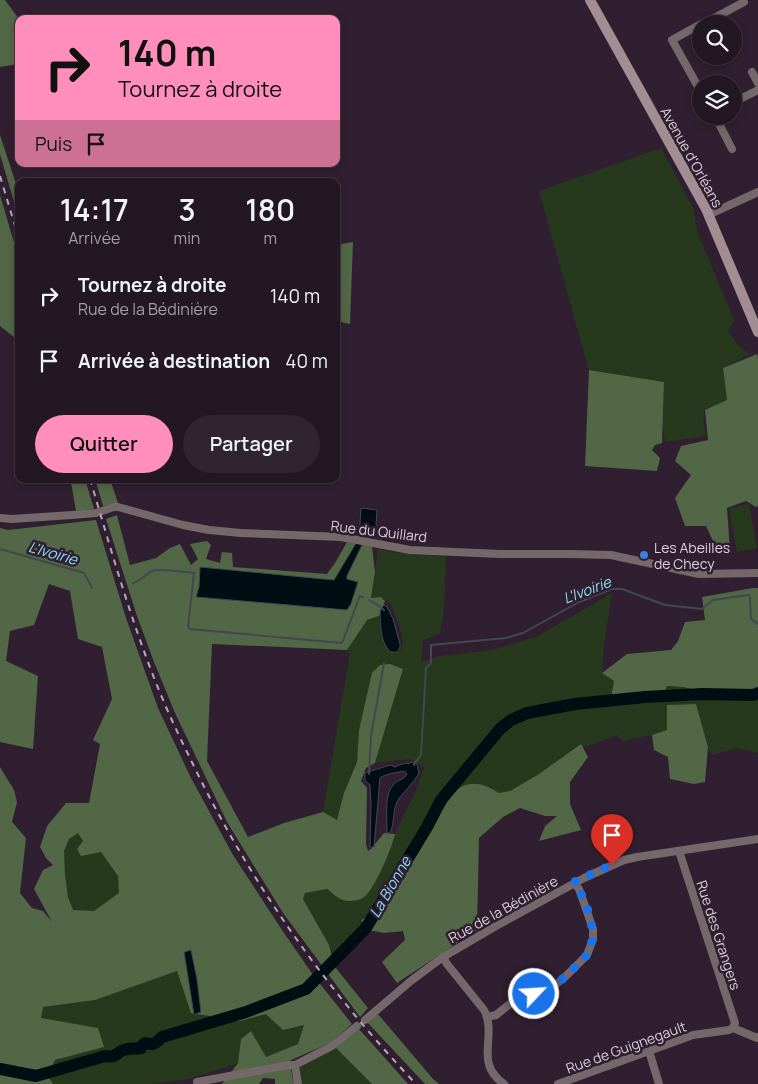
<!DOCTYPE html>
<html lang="fr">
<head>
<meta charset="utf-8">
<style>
	body { margin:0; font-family:Manrope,sans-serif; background:#302431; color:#f1f3f6; height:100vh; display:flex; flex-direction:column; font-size:19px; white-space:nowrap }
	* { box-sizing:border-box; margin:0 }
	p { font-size:16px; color:#a39fa6 }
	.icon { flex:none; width:28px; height:28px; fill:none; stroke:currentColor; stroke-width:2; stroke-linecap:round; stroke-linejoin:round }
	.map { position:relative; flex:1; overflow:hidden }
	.side { position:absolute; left:15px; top:178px; width:325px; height:305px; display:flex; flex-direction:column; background:#241724; border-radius:10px; box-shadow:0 2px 8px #0003,0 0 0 1px #413641 }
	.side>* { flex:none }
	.hud { position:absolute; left:15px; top:15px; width:325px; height:152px; border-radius:10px; box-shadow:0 2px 8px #0003,0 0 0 1px #413641; background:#ff8eba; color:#111; overflow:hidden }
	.fabs { position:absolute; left:692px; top:15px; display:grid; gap:10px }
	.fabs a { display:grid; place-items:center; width:50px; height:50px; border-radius:50%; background:#241724; box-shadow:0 2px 8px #0003,0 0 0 1px #413641; font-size:25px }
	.pin { position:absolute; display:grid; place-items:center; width:42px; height:42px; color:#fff; margin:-51px -21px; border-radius:50% 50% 50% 0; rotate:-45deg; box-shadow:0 0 5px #0007 }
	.pin .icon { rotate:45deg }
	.me { position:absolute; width:55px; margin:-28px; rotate:65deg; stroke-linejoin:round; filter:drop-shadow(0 0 4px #0008) }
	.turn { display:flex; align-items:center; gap:18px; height:105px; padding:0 20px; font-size:22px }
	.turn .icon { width:65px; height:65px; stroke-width:2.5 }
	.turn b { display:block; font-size:35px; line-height:42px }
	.then { display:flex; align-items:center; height:48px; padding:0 20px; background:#0003; gap:10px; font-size:19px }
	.eta { display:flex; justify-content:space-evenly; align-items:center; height:85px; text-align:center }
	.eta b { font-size:30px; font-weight:600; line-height:35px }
	.button { display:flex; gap:10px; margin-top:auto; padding:10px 20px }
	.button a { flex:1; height:58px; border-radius:30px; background:#ff8eba; color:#111; font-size:20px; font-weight:600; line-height:58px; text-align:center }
	.button a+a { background:#302431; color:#f1f3f6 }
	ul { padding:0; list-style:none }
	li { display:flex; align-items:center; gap:15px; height:65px; padding:0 20px }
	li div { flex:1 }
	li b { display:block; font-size:19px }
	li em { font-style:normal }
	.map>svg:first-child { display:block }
</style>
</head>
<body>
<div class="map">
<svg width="758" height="1084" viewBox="0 0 758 1084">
	<rect width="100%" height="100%" fill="#301f30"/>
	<!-- green -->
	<g fill="#27391c">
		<polygon points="661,148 693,208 698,234 734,320 728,331 738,345 749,354 723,368 727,401 705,410 703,415 706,436 665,442 662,421 663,421 664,382 589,370 539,191"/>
		<polygon points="749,504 757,548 737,552 729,508"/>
		<path d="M378 549 397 553 446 556 444 607 440 633 423 640 421 662 440 656 492 650 536 637 612 593 604 645 602 673 614 681 641 696H662L667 686 683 687 718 695 752 693 758 697V753L737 748 712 755 708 747 696 704 667 705V730L652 735 623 741 617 735 585 747 566 756 483 823 458 789 449 799 382 909 361 920 358 934 335 959 329 945 303 899 305 893 327 889 343 900 353 901 393 843 395 834 416 790 424 768 411 759 375 763 403 669 359 730 357 762 344 793 337 821 323 812 350 654 347 650 367 620 379 616C380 628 382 656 400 651L403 642 402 634 391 604 381 597 371 598Z"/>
		<polygon points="78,832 83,841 101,852 118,876 120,893 94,911 73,910 68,897 65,875 64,851 69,839"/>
		<polygon points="177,971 239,1021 266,1014 304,1025 299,1044 265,1057 250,1031 241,1039 238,1063 189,1079 152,1084 53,1084 48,1076 55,1060 104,1047 41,1018 43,1007 95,1000"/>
		<polygon points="335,1047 372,1084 300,1084 299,1071 302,1064"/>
	</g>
	<!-- forest -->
	<g fill="#526746" fill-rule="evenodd">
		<polygon points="0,0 5,0 19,19 19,64 0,67"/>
		<polygon points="0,135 19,193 19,219 0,154"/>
		<polygon points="0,195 19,259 19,341 0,326"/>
		<polygon points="353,242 350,324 336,321 336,245"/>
		<polygon points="757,354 758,357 758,506 756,507 746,501 727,508 730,551 717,549 706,526 685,526 675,498 691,475 675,461 681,446 708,440 705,410 727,400 723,368"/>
		<polygon points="589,370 664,382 662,443 655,445 652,450 660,458 657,471 585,466"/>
		<polygon points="70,479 85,479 94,509 76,511 72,488"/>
		<polygon points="95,479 110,479 118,503 103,506"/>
		<path d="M117 515 130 565 156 558 170 548 180 544 191 565 198 559 190 544 207 541 211 545 206 559 220 563 222 552 232 553 233 567 327 574 335 563 347 542 372 547 375 572 371 598 381 597 385 601 379 616 367 620 347 650 212 644 207 761 248 837 284 823 323 812 337 820 344 793 357 762 359 730 372 673 380 665 390 664 403 669 375 763 366 768 361 781 367 788 366 844 368 851 371 849 384 833 395 834C392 848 374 891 363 898 358 901 348 902 343 900 338 899 331 892 327 889L305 893 303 899 329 945 335 967 368 1008 360 1017 283 913 227 822 175 713 154 662 137 616 106 519Z"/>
		<path d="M96 520 126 618 158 708 191 778 233 855 282 930 313 975 352 1024 330 1043 289 1061 294 1084H275V1079L263 1078 259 1084H222L238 1063 241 1039 251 1031 266 1057 298 1044 304 1025 283 1030 266 1014 240 1021 191 1013 177 971 95 1000 43 1007 41 1018 98 1028 104 1047 55 1060 48 1076 53 1084H0V767L14 790 17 802 12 822 26 838 20 893 32 908 43 911 52 922 34 889 43 870 53 865 46 858 40 847 47 826 66 803H89L100 744 93 740 112 699 102 647 78 639 70 591 49 584 34 625 10 631 6 661 38 676 33 749 0 742V528L8 530ZM78 833 83 841 77 849 81 856 101 852 118 876 119 893 94 911 73 910 68 897 65 875 64 851 69 839Z"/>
		<polygon points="753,588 758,588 758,697 752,693 718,695 683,687 667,686 662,696 611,698 614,681 602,673 627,654 671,650 678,641 685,622 705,620 702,597"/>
		<polygon points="696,704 708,747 705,782 694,784 670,779 668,757 654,750 652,735 667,730 667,705"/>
		<path d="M581 744 588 757 570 782V804L581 830 539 841 545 826 557 816H545L520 808 503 817 479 838 477 930 397 983 382 962 405 940 403 931 384 933 368 930 361 920 382 909 449 799C452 795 456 790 461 787 474 780 487 785 499 793L510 791 539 774Z"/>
		<polygon points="378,1014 433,1079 439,1084 425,1084 367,1022"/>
		<polygon points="359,1029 408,1084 372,1084 335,1047"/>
	</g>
	<!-- water -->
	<g fill="#000e14" stroke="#424850">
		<polygon points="361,508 377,510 376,524 378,528 377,532 373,534 364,535 362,545 347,576 347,579 358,582 351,604 347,610 196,597 199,587 200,567 334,580 359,538"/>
		<path d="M384 605 387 607 393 619 400 644C401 652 393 656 387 648 380 638 381 624 380 612L381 609Z"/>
		<path d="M411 762 417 764 419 773C417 776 415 780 412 783 407 790 401 794 397 802 392 812 395 823 390 833H387V828C387 814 384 794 394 784 399 779 404 780 407 774L404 771C396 773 387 773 380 778L374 847H370L371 804 370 785 365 780V773L390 765 395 767 402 764H404L406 763 409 764Z"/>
		<polygon points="191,950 197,979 201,1012 194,1015 184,952"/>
	</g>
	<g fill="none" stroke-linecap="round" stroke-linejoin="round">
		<!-- stream -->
		<g stroke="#424850" stroke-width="2">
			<polyline points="0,549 84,573 92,588"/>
			<path d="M133 583C141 581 145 574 153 571 161 568 184 572 194 573L188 627 190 629 341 643 343 641 359 598 360 596 363 597"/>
			<polyline points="369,600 378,605 384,610"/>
			<path d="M414 765C415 761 419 759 421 755L426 668 431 663V645L506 638 523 633 579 602 612 589H622L665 605 702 609 713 600 748 595 750 597 751 619 758 624"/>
			<polyline points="369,774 371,736 384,663"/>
		</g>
		<!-- river -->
		<path stroke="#000e14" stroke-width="12" d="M0 1069 36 1076 105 1056C119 1058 115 1052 124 1050 129 1048 135 1049 141 1048 146 1039 146 1045 153 1044 157 1043 159 1039 162 1037L246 1012 306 989 366 928 427 827 441 800 500 729 511 720 527 713 575 704 645 697 703 694 753 695 758 693"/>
		<!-- street -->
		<g stroke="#75686b" stroke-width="8">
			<polyline points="701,24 672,40 701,92"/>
			<polyline points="703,24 744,2"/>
			<polyline points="752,72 758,83"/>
			<polyline points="734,102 758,90"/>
			<polyline points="715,116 732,149"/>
			<polyline points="708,215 758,192"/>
			<polyline points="0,518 12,519 72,515 96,513 114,507 118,507 183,525 209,530 241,533 341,537 410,550 500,554 569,554 611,555 699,574 758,573"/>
			<polyline points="679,851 735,1023 733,1028"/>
			<path d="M443 957 447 964 484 1010C498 1037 473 1062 504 1084"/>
			<polyline points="487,1017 496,1015 510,1004 550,989 565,977 587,955 593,939 593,929 584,903 579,889 574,883"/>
			<polyline points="365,1020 412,980 443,957 496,926 584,878 624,860 637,857 758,839"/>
			<polyline points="649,1051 659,1084"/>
			<polyline points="295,1065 298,1084"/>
			<polyline points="197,1082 289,1065 295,1065 332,1046 357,1026"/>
			<polyline points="558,1084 693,1035 729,1030 733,1028 757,1038 758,1037"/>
		</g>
		<!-- secondary -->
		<polyline stroke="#a28d92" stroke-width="10" points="590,0 706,209 758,332"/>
		<!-- rail -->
		<g stroke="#b6aab6" stroke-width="2" stroke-dasharray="6 6" stroke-linecap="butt">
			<polyline points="0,176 19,239"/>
			<path d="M90 479C109 543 127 607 151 670 162 699 175 728 189 756 247 878 323 986 416 1084"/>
		</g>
	</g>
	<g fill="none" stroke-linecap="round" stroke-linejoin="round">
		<!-- route -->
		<path stroke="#1a73e8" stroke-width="9" stroke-dasharray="0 16.2" d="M534 994C552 988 559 983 573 969 577 965 583 960 586 956 601 937 586 899 574 882L612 865"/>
	</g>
	<!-- markers -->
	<circle fill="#3f7fe0" stroke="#301f30" stroke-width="2" cx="644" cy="555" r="5"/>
	<g text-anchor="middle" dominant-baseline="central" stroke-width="5" stroke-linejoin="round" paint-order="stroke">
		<!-- street labels -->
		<g font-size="14" fill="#dbd0db" stroke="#301f30">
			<text transform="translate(692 157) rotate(61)">Avenue d'Orléans</text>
			<text transform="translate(379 531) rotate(7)">Rue du Quillard</text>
			<text transform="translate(503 909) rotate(-29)">Rue de la Bédinière</text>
			<text transform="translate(719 935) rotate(72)">Rue des Grangers</text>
			<text transform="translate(626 1047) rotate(-20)">Rue de Guignegault</text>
		</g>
		<!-- poi labels -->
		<g font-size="14" fill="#dbd0db" stroke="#301f30" text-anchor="start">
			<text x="654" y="547">Les Abeilles<tspan x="654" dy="16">de Checy</tspan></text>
		</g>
		<!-- water labels -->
		<g font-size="15" font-style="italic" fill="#8adef3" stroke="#301f30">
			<text transform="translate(53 553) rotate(16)">L'Ivoirie</text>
			<text transform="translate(587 590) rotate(-21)">L'Ivoirie</text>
			<text transform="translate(390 887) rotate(-60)">La Bionne</text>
		</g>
	</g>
</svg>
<div class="fabs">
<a><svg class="icon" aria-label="search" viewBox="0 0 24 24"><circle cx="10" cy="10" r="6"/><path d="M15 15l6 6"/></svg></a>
<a><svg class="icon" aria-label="layers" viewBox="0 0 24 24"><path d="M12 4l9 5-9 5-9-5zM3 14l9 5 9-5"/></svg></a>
</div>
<div class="pin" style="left:612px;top:865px;background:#d93025"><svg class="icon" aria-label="arrive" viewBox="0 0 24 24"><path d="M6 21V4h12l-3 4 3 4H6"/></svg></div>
<svg class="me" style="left:534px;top:994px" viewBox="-20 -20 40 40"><circle r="17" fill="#1a73e8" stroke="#fff" stroke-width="3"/><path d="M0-11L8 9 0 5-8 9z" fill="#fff"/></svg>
<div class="hud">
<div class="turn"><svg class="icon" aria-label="right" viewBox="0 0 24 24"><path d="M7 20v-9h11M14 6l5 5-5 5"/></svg><div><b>140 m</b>Tournez à droite</div></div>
<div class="then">Puis<svg class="icon" aria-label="arrive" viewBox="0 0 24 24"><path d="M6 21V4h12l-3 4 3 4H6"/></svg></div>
</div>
<section class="side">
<div class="eta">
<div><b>14:17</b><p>Arrivée</p></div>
<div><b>3</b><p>min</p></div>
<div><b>180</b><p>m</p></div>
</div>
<ul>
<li><svg class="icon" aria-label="right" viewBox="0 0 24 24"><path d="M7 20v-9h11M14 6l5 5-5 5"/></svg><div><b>Tournez à droite</b><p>Rue de la Bédinière</p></div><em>140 m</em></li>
<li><svg class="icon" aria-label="arrive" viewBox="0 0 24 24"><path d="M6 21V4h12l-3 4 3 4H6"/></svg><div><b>Arrivée à destination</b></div><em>40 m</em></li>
</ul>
<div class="button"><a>Quitter</a><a>Partager</a></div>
</section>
</div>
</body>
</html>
